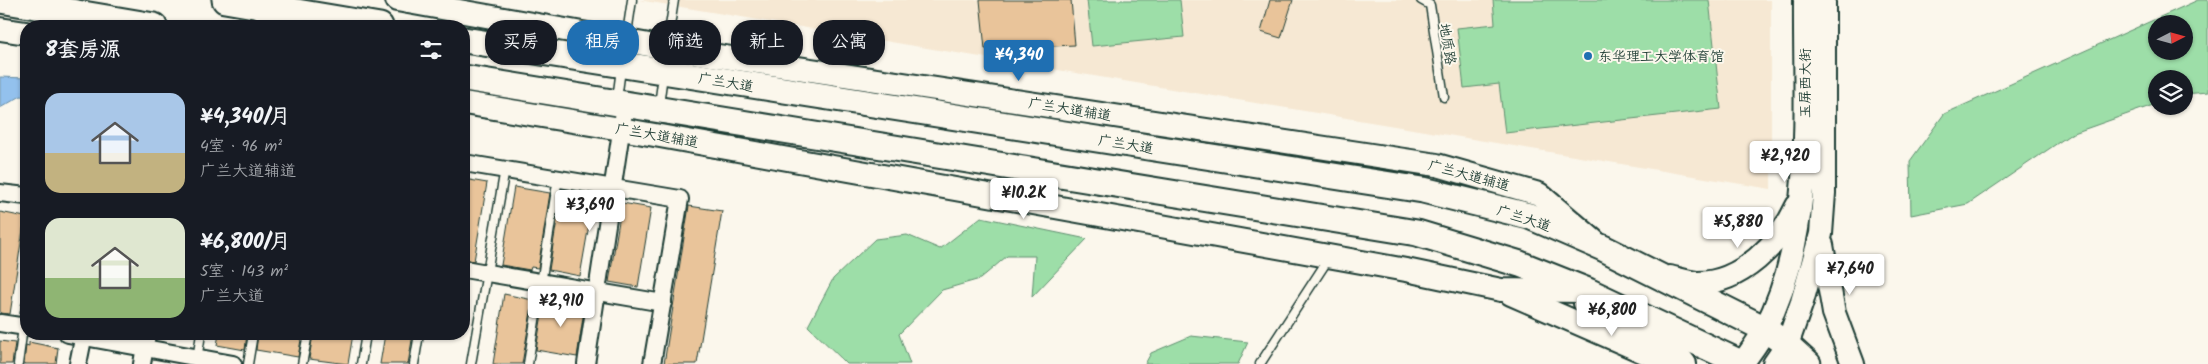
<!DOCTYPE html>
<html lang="zh">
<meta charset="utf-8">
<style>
:root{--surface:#171b24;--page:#20242c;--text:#f1f3f6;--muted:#9ea1a6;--accent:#1f6fb2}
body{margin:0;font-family:Kalam,"LXGW WenKai TC",sans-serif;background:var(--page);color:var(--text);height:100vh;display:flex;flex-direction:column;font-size:19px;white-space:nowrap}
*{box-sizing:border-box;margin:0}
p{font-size:16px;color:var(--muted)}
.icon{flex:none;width:28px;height:28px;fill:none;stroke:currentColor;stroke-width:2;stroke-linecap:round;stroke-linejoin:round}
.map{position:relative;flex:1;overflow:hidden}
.details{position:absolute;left:20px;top:20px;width:450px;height:320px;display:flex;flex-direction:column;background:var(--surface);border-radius:20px;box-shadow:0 1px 4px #0004}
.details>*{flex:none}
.hud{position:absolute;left:485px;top:20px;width:475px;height:45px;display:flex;gap:10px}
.needle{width:32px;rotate:84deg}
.tools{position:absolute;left:2148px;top:15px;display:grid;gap:10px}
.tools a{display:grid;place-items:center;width:45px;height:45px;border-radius:50%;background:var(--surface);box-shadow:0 1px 4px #0004;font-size:25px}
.price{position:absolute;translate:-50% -42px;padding:0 11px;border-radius:5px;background:#fff;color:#222;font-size:16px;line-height:32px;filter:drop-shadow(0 1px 2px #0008)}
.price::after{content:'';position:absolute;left:50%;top:30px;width:15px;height:11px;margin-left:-8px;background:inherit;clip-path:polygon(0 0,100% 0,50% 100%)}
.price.on{background:var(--accent);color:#fff}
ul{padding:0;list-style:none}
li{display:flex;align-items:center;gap:15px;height:125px;padding:0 25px}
li span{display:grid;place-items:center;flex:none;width:140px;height:100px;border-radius:15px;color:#555}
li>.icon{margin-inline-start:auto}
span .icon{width:60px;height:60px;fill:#fffc;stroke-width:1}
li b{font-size:21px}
h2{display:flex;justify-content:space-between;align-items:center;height:60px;padding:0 25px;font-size:21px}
.tag{padding:0 18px;border-radius:20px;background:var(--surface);box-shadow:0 1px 4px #0004;font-size:18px;line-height:45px}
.tag.on{background:var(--accent);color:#fff}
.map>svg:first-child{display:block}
.built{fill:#f6e8d3}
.green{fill:#9ddea8;stroke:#5e8e6e;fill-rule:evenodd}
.water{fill:#93c1ed;stroke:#658ca3}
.building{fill:#e9c49a;stroke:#1f3d34}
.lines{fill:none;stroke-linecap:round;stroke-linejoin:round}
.service-casing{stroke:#1f3d34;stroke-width:11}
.minor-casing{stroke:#1f3d34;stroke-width:20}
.secondary-casing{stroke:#1f3d34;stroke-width:26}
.primary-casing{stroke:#1f3d34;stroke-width:29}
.service{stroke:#fbf7ec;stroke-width:8}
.minor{stroke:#fbf7ec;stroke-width:16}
.secondary{stroke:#fbf7ec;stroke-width:22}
.primary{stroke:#fbf7ec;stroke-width:25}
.poi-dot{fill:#1f6fb2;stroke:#fbf7ec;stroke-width:2}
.labels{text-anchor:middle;stroke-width:4;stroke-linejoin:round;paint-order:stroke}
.street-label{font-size:14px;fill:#1f3d34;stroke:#fbf7ec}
.poi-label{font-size:14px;fill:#1f3d34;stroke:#fbf7ec;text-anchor:start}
</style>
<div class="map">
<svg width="2208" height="364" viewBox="0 0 2208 364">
<rect width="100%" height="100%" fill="#fbf7ec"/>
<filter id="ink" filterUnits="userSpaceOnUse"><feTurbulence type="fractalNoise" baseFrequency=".02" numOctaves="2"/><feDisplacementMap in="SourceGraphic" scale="10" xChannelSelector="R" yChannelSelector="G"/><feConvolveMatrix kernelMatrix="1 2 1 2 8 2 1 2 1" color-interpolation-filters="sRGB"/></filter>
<g filter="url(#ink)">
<path class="built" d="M639,0H1771V189Z"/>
<g class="green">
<path d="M1087,0H1180L1184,37L1092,46Z"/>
<path d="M1493,0H1709L1721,109L1505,133L1499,84L1464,88L1457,28L1495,24Z"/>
<path d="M2198,0H2208V92L2184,94V79H2156V104L2071,134L1968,204L1911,215L1910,161L1944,114ZM2156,24H2184V51H2156Z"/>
<path d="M981,217L1087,239L1032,297L1035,256H1007L980,279L942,290L899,334L910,364H847L808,326L833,279L875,239L907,235L940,249Z"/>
<path d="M1191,336L1248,342L1238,364H1145L1151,353Z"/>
</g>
<path class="water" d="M0,77L26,78V97L21,96L0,108Z"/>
<g class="building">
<path d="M980,0H1071L1075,45L985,49Z"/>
<path d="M1270,0H1293L1281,38L1261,32Z"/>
<path d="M464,179L487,183L474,261L464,259Z"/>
<path d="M514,187L550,193L538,268L531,267L530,270L501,265Z"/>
<path d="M565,191L594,196L580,276L549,270L561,195H564Z"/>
<path d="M622,203L651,208L638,287L609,282Z"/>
<path d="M689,206L722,211L697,364H664Z"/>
<path d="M0,212L25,217L10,314L0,313Z"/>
<path d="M504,294L533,300L522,364H493Z"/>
<path d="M557,299L585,304L577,357L536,350L544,302L556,304Z"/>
<path d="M219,334H247L245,350L217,345Z"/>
<path d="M258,334H302L298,357L256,350Z"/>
<path d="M313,334H353L348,364L309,359Z"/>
<path d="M385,334H413L408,364H380Z"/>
<path d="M0,341L15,343L12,364H0Z"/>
<path d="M29,342L58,348L56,364H24L26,345L29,346Z"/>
</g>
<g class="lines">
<defs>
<g id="service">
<path d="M1421,0L1430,5L1444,97"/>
<path d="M626,40L632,0"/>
<path d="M667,46L674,0"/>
<path d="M617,99L621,69"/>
<path d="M659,105L663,75"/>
<path d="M197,359L201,334"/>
<path d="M18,364L26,306"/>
<path d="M248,364L253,334"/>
<path d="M302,364L308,334"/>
<path d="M361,364L366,334"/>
<path d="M414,364L419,334"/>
<path d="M471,364L505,169"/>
<path d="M528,364L558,178"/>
<path d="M1260,364L1329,258"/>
</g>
<g id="minor">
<path d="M464,163L680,199L652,364"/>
<path d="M0,193L26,196"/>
<path d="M464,269L663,303"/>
<path d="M0,323L26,327"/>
<path d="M68,334L233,364"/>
<path d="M78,364L84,334"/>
<path d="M142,364L147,334"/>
<path d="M586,364L625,105"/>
</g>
<g id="secondary">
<path d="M397,0L666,48L1437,165L1539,194L1593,240"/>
<path d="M0,29L26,33"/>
<path d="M464,103L621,129L1406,270L1501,290L1583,291"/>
<path d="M1822,245L1834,313L1853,364"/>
<path d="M1670,277C1678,279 1688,282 1696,283C1741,284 1780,243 1797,206"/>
<path d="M1511,294L1660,359L1666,364"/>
<path d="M1585,303L1668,343L1685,364"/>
<path d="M1742,364C1750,352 1759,341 1765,329C1816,231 1804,107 1805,0"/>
<path d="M1774,364L1787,345L1802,302L1821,234L1824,193V0"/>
</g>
<g id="primary">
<path d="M0,0L154,26"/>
<path d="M225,0L380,26"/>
<path d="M464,40L1423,190L1529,216L1603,248L1765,329L1787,345L1808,364"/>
<path d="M464,78L1417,233L1520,264L1588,291L1743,364"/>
</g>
</defs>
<use href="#service" class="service-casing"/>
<use href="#minor" class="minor-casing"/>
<use href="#secondary" class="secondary-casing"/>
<use href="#primary" class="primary-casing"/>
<use href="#service" class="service"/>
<use href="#minor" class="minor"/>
<use href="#secondary" class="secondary"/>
<use href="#primary" class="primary"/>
</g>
</g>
<circle class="poi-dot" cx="1588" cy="56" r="5"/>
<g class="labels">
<g class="street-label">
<text transform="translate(1448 44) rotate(81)" y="5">地质路</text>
<text transform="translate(726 82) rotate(9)" y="5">广兰大道</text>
<text transform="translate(1805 83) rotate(-90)" y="5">玉屏西大街</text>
<text transform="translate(1070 109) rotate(9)" y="5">广兰大道辅道</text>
<text transform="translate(657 135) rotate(10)" y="5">广兰大道辅道</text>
<text transform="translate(1126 144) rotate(9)" y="5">广兰大道</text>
<text transform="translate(1469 175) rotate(15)" y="5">广兰大道辅道</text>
<text transform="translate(1524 218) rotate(18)" y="5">广兰大道</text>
</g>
<g class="poi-label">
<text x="1598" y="61">东华理工大学体育馆</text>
</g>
</g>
</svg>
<div class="tools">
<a><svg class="needle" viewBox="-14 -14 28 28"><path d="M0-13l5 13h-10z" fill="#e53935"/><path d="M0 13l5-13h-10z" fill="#9ea1a6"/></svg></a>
<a><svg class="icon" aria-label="layers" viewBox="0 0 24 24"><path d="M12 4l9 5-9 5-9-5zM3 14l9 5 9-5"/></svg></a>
</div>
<b class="price on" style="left:1019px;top:82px">¥4,340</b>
<b class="price" style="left:1785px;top:183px">¥2,920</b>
<b class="price" style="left:1024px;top:220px">¥10.2K</b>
<b class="price" style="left:590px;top:232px">¥3,690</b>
<b class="price" style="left:1738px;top:249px">¥5,880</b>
<b class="price" style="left:1850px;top:296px">¥7,640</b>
<b class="price" style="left:561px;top:328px">¥2,910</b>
<b class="price" style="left:1612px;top:337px">¥6,800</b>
<div class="hud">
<a class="tag">买房</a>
<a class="tag on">租房</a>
<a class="tag">筛选</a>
<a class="tag">新上</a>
<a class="tag">公寓</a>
</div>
<section class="details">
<h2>8套房源<svg class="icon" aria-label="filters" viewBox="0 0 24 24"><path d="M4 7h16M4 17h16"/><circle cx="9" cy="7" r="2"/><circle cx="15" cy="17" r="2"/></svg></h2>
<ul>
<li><span style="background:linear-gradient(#a9c7e8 60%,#c2b280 0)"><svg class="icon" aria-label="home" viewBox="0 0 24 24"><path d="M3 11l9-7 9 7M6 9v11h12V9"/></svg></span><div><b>¥4,340/月</b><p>4室 · 96 m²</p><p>广兰大道辅道</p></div></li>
<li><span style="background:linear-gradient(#dfe7d0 60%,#8fb573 0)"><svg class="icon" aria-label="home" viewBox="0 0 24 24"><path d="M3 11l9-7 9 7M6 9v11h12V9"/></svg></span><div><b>¥6,800/月</b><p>5室 · 143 m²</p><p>广兰大道</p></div></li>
</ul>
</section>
</div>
